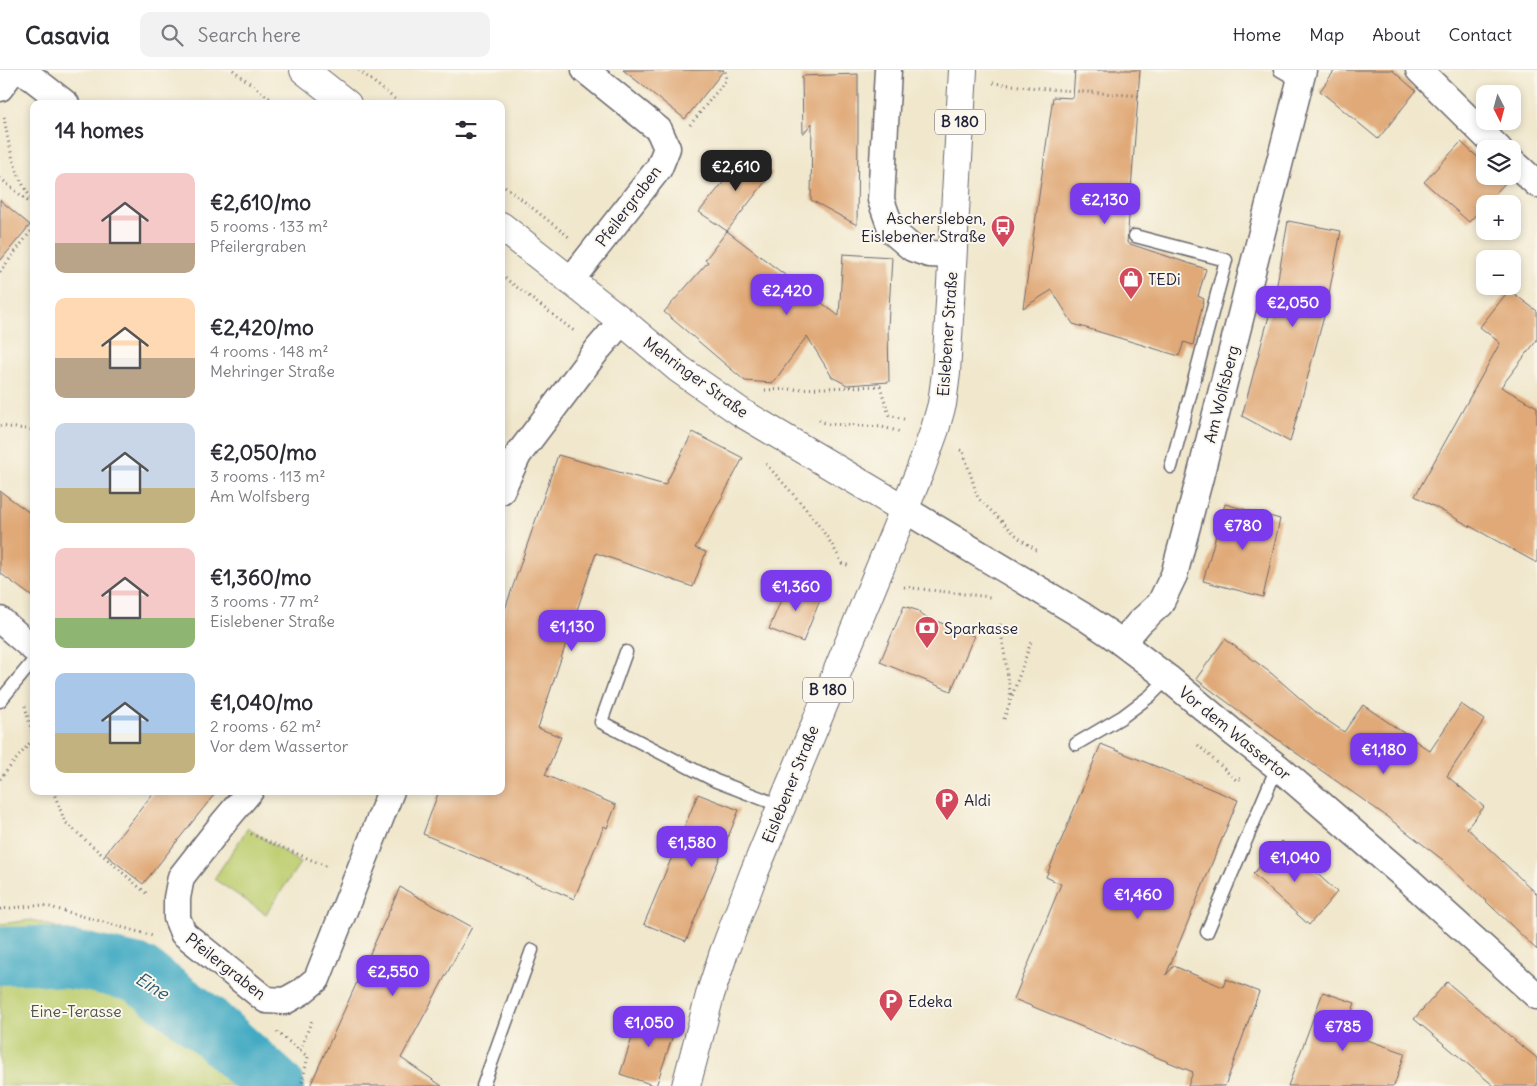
<!DOCTYPE html>
<meta charset="utf-8">
<style>
:root{--surface:#fff;--page:#f2f2f3;--text:#2b2b33;--muted:#7c7c81;--line:#e1e1e2;--accent:#7c3aed}
body{margin:0;font-family:Delius,sans-serif;background:var(--page);color:var(--text);height:100vh;display:flex;flex-direction:column;font-size:19px;white-space:nowrap}
*{box-sizing:border-box;margin:0}
p{font-size:16px;color:var(--muted)}
.icon{flex:none;width:28px;height:28px;fill:none;stroke:currentColor;stroke-width:2;stroke-linecap:round;stroke-linejoin:round}
.map{position:relative;flex:1;overflow:hidden}
.side{position:absolute;left:30px;top:30px;width:475px;height:695px;display:flex;flex-direction:column;background:var(--surface);border-radius:10px;box-shadow:0 2px 8px #0003}
.side>*{flex:none}
.needle{width:32px;rotate:174deg}
.fabs{position:absolute;left:1476px;top:15px;display:grid;gap:10px}
.fabs a{display:grid;place-items:center;width:45px;height:45px;border-radius:10px;background:var(--surface);box-shadow:0 2px 8px #0003;font-size:25px}
.price{position:absolute;translate:-50% -42px;padding:0 11px;border-radius:10px;background:var(--accent);color:#fff;font-size:16px;line-height:32px;filter:drop-shadow(0 1px 2px #0008)}
.price::after{content:'';position:absolute;left:50%;top:30px;width:15px;height:11px;margin-left:-8px;background:inherit;clip-path:polygon(0 0,100% 0,50% 100%)}
.price.active{background:#222;color:#fff}
ul{padding:0;list-style:none}
li{display:flex;align-items:center;gap:15px;height:125px;padding:0 25px}
li span{display:grid;place-items:center;flex:none;width:140px;height:100px;border-radius:10px;color:#555}
li>.icon{margin-inline-start:auto}
span .icon{width:60px;height:60px;fill:#fffc;stroke-width:1}
li b{font-size:21px}
h2{display:flex;justify-content:space-between;align-items:center;height:60px;padding:0 25px;font-size:21px}
header{display:flex;align-items:center;gap:30px;box-sizing:border-box;height:70px;padding:0 25px;background:var(--surface);border-bottom:1px solid var(--line)}
header strong{font-size:24px}
nav{display:flex;gap:28px;margin-inline-start:auto;font-size:18px}
.search{width:350px;height:45px;background:var(--page);display:flex;align-items:center;gap:12px;box-sizing:border-box;padding:0 18px;border-radius:10px;color:var(--muted);font-size:19px}
.map>svg:first-child{display:block}
.green{fill:#bdce70;stroke:#707856}
.lines{fill:none;stroke-linecap:round;stroke-linejoin:round}
.river{stroke:#43aac3;stroke-width:58}
.building{fill:#e0a977}
.lane-casing{stroke:#6a676e;stroke-width:15}
.street-casing{stroke:#6a676e;stroke-width:29}
.secondary-casing{stroke:#6a676e;stroke-width:30}
.primary-casing{stroke:#6a676e;stroke-width:30}
.path{stroke:#6a676e;stroke-width:3;stroke-dasharray:1 4;stroke-linecap:butt}
.lane{stroke:#fff;stroke-width:12}
.street{stroke:#fff;stroke-width:26}
.secondary{stroke:#fff;stroke-width:28}
.primary{stroke:#fff;stroke-width:28}
.labels{text-anchor:middle;stroke-width:4;stroke-linejoin:round;paint-order:stroke}
.shield{fill:#fbf7ec;stroke:#636270;stroke-width:1}
.shield-label{font-size:15px;font-weight:bold;fill:#22223b}
.street-label{font-size:16px;fill:#22223b;stroke:#fbf7ec}
.poi-label{font-size:16px;fill:#22223b;stroke:#fbf7ec;text-anchor:start}
.park-label{font-size:16px;fill:#50564b;stroke:#fbf7ec}
.water-label{font-size:18px;font-style:italic;fill:#2f5871;stroke:#fbf7ec}
</style>
<header>
<strong>Casavia</strong>
<div class="search"><svg class="icon" aria-label="search" viewBox="0 0 24 24"><circle cx="10" cy="10" r="6"/><path d="M15 15l6 6"/></svg>Search here</div>
<nav><a>Home</a><a>Map</a><a>About</a><a>Contact</a></nav>
</header>
<div class="map">
<svg width="1537" height="1016" viewBox="0 0 1537 1016">
<rect width="100%" height="100%" fill="#fbf7ec"/>
<filter id="ink" filterUnits="userSpaceOnUse"><feTurbulence type="fractalNoise" baseFrequency=".02" numOctaves="2"/><feDisplacementMap in="SourceGraphic" scale="10" xChannelSelector="R" yChannelSelector="G"/><feConvolveMatrix kernelMatrix="1 2 1 2 8 2 1 2 1" color-interpolation-filters="sRGB"/></filter>
<filter id="wash" filterUnits="userSpaceOnUse"><feTurbulence type="fractalNoise" baseFrequency=".0096" numOctaves="4" result="noise"/><feDisplacementMap in="SourceGraphic" scale="20" xChannelSelector="R" yChannelSelector="G"/><feGaussianBlur stdDeviation="1.12" result="paint"/><feColorMatrix in="noise" values="0 0 0 0 0 0 0 0 0 0 0 0 0 0 0 0 0 1.4 0 .05"/><feComposite in="paint" operator="in"/></filter>
<g filter="url(#wash)">
<rect width="100%" height="100%" fill="#f0e7cc"/>
<g class="green">
<path d="M248,758L300,793L266,844L214,809Z"/>
<path d="M32,850L144,884L269,1016H0V854Z"/>
</g>
<g class="lines">
<path class="river" d="M0,886L36,885L90,893L139,904L205,953L275,1016"/>
</g>
<g id="blocks">
<g class="building">
<path d="M623,0H724L685,49Z"/>
<path d="M1075,0H1140L1127,173L1206,199L1198,226L1204,229L1193,275L1184,272L1179,286L1073,254L1052,220L1023,238L1053,27L1073,28Z"/>
<path d="M1335,0H1392L1416,21L1378,69L1320,21Z"/>
<path d="M858,4V63L857,155L811,130L812,53L803,64L802,6Z"/>
<path d="M1461,72L1485,94V106H1499L1506,112L1469,152L1424,112Z"/>
<path d="M748,82L772,103L727,161L699,142Z"/>
<path d="M0,130L30,155L0,191Z"/>
<path d="M1288,151L1341,161L1326,239L1290,372L1242,346L1276,220Z"/>
<path d="M727,161L839,246L843,184L892,187L888,257L889,312L847,315L832,307L807,266L773,313L745,311L664,242L708,192L705,190Z"/>
<path d="M1509,220L1537,241V270L1501,317L1537,337V493L1415,426L1500,273L1480,257Z"/>
<path d="M693,362L743,388L695,478L706,482L693,517L596,483L538,658L561,667L545,705L616,735L607,758L604,756L574,829L423,764L439,721H501V551L558,385L665,415Z"/>
<path d="M0,421L34,446V528L0,503Z"/>
<path d="M1225,434L1280,449L1263,527L1203,511Z"/>
<path d="M789,511L822,525L803,572L769,559Z"/>
<path d="M904,536L919,541L921,545L974,566L951,621L880,592Z"/>
<path d="M1225,569L1271,603L1318,644L1344,662L1363,635L1430,681L1461,634L1484,650L1447,706L1484,737L1467,758L1537,824V880L1443,790L1382,743L1292,680L1196,609Z"/>
<path d="M1101,674L1238,730L1166,905L1174,896L1223,917L1226,909L1259,922L1225,1016H1188L1193,1002L1014,929L1061,814L1046,807Z"/>
<path d="M155,721H217L143,814L105,784Z"/>
<path d="M698,724L739,740L686,871L644,854Z"/>
<path d="M1282,771L1337,822L1309,855L1253,804Z"/>
<path d="M400,817L472,857L401,988L442,1016H310Z"/>
<path d="M1447,912L1518,973L1537,988V1016H1494L1414,949Z"/>
<path d="M1323,922L1355,933L1344,962L1405,983L1394,1016H1288Z"/>
<path d="M641,941L677,953L656,1016L620,1004Z"/>
</g>
</g>
</g>
<g filter="url(#ink)">
<use href="#blocks" fill-opacity="0" stroke="#6a676e" stroke-width="1"/>
<g class="lines">
<defs>
<g id="lane">
<path d="M1280,0L1299,11"/>
<path d="M1135,166L1226,190L1171,397"/>
<path d="M626,582L601,652L716,711L781,736"/>
<path d="M0,631L34,590"/>
<path d="M1076,674L1122,647L1150,626L1168,608"/>
<path d="M1207,862L1272,709L1279,698"/>
<path d="M483,1016L532,880"/>
</g>
<g id="street">
<path d="M22,0L66,34"/>
<path d="M888,0L881,130L892,161L912,178L929,184L952,185"/>
<path d="M1419,0L1499,79"/>
<path d="M0,18L13,0"/>
<path d="M1512,91L1537,114"/>
<path d="M570,211L659,98L667,78L659,60L585,0"/>
<path d="M501,421L518,385L598,279L622,251"/>
<path d="M904,439L1083,546L1110,564L1168,608L1235,664L1279,698L1404,806L1537,926"/>
<path d="M0,550L34,579"/>
<path d="M1122,573L1140,552L1160,534L1174,505L1200,407L1303,0"/>
<path d="M250,721L224,752L181,807L177,828V848L183,863L266,930L285,931L301,922L317,909L391,721"/>
</g>
<g id="secondary">
<path d="M304,0L347,34"/>
<path d="M501,156L622,251L679,299L742,343L904,439"/>
</g>
<path id="primary" d="M686,1016L710,925L724,882L754,803L920,401L935,359L942,334L946,303L963,0"/>
</defs>
<use href="#lane" class="lane-casing"/>
<use href="#street" class="street-casing"/>
<use href="#secondary" class="secondary-casing"/>
<use href="#primary" class="primary-casing"/>
<g class="path">
<path d="M233,0L277,34"/>
<path d="M359,0L401,34"/>
<path d="M993,13L1047,19L1142,26"/>
<path d="M4,47C9,77 15,108 34,132"/>
<path d="M690,55L726,10L725,0"/>
<path d="M0,108L34,136"/>
<path d="M501,113L569,167"/>
<path d="M0,202L34,157"/>
<path d="M501,205L574,261"/>
<path d="M765,320L880,316L889,345L907,350"/>
<path d="M819,350L828,354L882,357L901,362"/>
<path d="M0,356L34,360"/>
<path d="M960,380L963,381L978,428L1019,468L1039,482"/>
<path d="M766,394C794,425 823,455 842,493L850,496"/>
<path d="M904,517L990,527"/>
<path d="M1000,554L1011,628"/>
<path d="M25,636L34,670"/>
<path d="M1004,649L1031,572"/>
<path d="M1198,675L1236,710L1243,708"/>
<path d="M0,709L33,669"/>
<path d="M53,721L65,752L147,824"/>
<path d="M251,764L328,797"/>
<path d="M0,839L43,835L153,866"/>
<path d="M277,962L308,987L301,1016"/>
<path d="M300,980L312,950"/>
</g>
<use href="#lane" class="lane"/>
<use href="#street" class="street"/>
<use href="#secondary" class="secondary"/>
<use href="#primary" class="primary"/>
</g>
</g>
<defs>
<symbol id="bus-pin" viewBox="-11 -11 22 30"><path d="M0 17L-7.5 6A9.5 9.5 0 1 1 7.5 6Z" fill="#d1495b" stroke="#fbf7ec"/><path d="M-5-6H5V4H4V6H2V4H-2V6H-4V4H-5ZM-3.5-4V0h7V-4ZM-3.5 1.2v1.5H-2V1.2ZM2 1.2v1.5H3.5V1.2Z" fill="#fff"/></symbol>
<symbol id="shop-pin" viewBox="-11 -11 22 30"><path d="M0 17L-7.5 6A9.5 9.5 0 1 1 7.5 6Z" fill="#d1495b" stroke="#fbf7ec"/><path d="M-5-2.5h2.3a2.7 3.5 0 0 1 5.4 0H5L5.5 6h-11ZM-1.5-2.5h3a1.5 2.3 0 0 0-3 0Z" fill="#fff"/></symbol>
<symbol id="bank-pin" viewBox="-11 -11 22 30"><path d="M0 17L-7.5 6A9.5 9.5 0 1 1 7.5 6Z" fill="#d1495b" stroke="#fbf7ec"/><path d="M-6-4H6V4H-6ZM0-2.3a2.3 2.3 0 1 0 0 4.6a2.3 2.3 0 1 0 0-4.6Z" fill="#fff"/></symbol>
<symbol id="parking-pin" viewBox="-11 -11 22 30"><path d="M0 17L-7.5 6A9.5 9.5 0 1 1 7.5 6Z" fill="#d1495b" stroke="#fbf7ec"/><path d="M-3.5-5.5H1a3.5 3.5 0 0 1 0 7H-1V5.5H-3.5ZM-1-3.4V-.6H.8a1.4 1.4 0 0 0 0-2.8Z" fill="#fff"/></symbol>
</defs>
<g fill-rule="evenodd">
<use href="#bus-pin" x="989" y="143" width="28" height="38"/>
<use href="#shop-pin" x="1117" y="195" width="28" height="38"/>
<use href="#bank-pin" x="913" y="544" width="28" height="38"/>
<use href="#parking-pin" x="933" y="716" width="28" height="38"/>
<use href="#parking-pin" x="877" y="917" width="28" height="38"/>
</g>
<g class="labels">
<g class="shield">
<rect x="935" y="39.5" width="50" height="25" rx="4"/>
<rect x="803" y="607.5" width="50" height="25" rx="4"/>
</g>
<g class="shield-label">
<text x="960" y="57">B 180</text>
<text x="828" y="625">B 180</text>
</g>
<g class="street-label">
<text transform="translate(628 136) rotate(-53)" y="6">Pfeilergraben</text>
<text transform="translate(947 264) rotate(-86)" y="6">Eislebener Straße</text>
<text transform="translate(696 307) rotate(36)" y="6">Mehringer Straße</text>
<text transform="translate(1221 324) rotate(-76)" y="6">Am Wolfsberg</text>
<text transform="translate(1235 663) rotate(39)" y="6">Vor dem Wassertor</text>
<text transform="translate(790 714) rotate(-68)" y="6">Eislebener Straße</text>
<text transform="translate(226 896) rotate(38)" y="6">Pfeilergraben</text>
</g>
<g class="poi-label">
<text x="986" y="154" text-anchor="end">Aschersleben,<tspan x="986" dy="18">Eislebener Straße</tspan></text>
<text x="1148" y="215">TEDi</text>
<text x="944" y="564">Sparkasse</text>
<text x="964" y="736">Aldi</text>
<text x="908" y="937">Edeka</text>
</g>
<g class="park-label">
<text x="76" y="947">Eine-Terasse</text>
</g>
<g class="water-label">
<text transform="translate(152 916) rotate(32)" y="6">Eine</text>
</g>
</g>
</svg>
<div class="fabs">
<a><svg class="needle" viewBox="-14 -14 28 28"><path d="M0-13l5 13h-10z" fill="#e53935"/><path d="M0 13l5-13h-10z" fill="#7c7c81"/></svg></a>
<a><svg class="icon" aria-label="layers" viewBox="0 0 24 24"><path d="M12 4l9 5-9 5-9-5zM3 14l9 5 9-5"/></svg></a>
<a>+</a>
<a>−</a>
</div>
<b class="price active" style="left:736px;top:122px">€2,610</b>
<b class="price" style="left:1105px;top:155px">€2,130</b>
<b class="price" style="left:787px;top:246px">€2,420</b>
<b class="price" style="left:1293px;top:258px">€2,050</b>
<b class="price" style="left:1243px;top:481px">€780</b>
<b class="price" style="left:796px;top:542px">€1,360</b>
<b class="price" style="left:572px;top:582px">€1,130</b>
<b class="price" style="left:1384px;top:705px">€1,180</b>
<b class="price" style="left:692px;top:798px">€1,580</b>
<b class="price" style="left:1295px;top:813px">€1,040</b>
<b class="price" style="left:1138px;top:850px">€1,460</b>
<b class="price" style="left:393px;top:927px">€2,550</b>
<b class="price" style="left:649px;top:978px">€1,050</b>
<b class="price" style="left:1343px;top:982px">€785</b>
<section class="side">
<h2>14 homes<svg class="icon" aria-label="filters" viewBox="0 0 24 24"><path d="M4 7h16M4 17h16"/><circle cx="9" cy="7" r="2"/><circle cx="15" cy="17" r="2"/></svg></h2>
<ul>
<li><span style="background:linear-gradient(#f6c9c9 70%,#b9a48a 0)"><svg class="icon" aria-label="home" viewBox="0 0 24 24"><path d="M3 11l9-7 9 7M6 9v11h12V9"/></svg></span><div><b>€2,610/mo</b><p>5 rooms · 133 m²</p><p>Pfeilergraben</p></div></li>
<li><span style="background:linear-gradient(#ffd9b3 60%,#b9a48a 0)"><svg class="icon" aria-label="home" viewBox="0 0 24 24"><path d="M3 11l9-7 9 7M6 9v11h12V9"/></svg></span><div><b>€2,420/mo</b><p>4 rooms · 148 m²</p><p>Mehringer Straße</p></div></li>
<li><span style="background:linear-gradient(#c9d6e8 65%,#c2b280 0)"><svg class="icon" aria-label="home" viewBox="0 0 24 24"><path d="M3 11l9-7 9 7M6 9v11h12V9"/></svg></span><div><b>€2,050/mo</b><p>3 rooms · 113 m²</p><p>Am Wolfsberg</p></div></li>
<li><span style="background:linear-gradient(#f6c9c9 70%,#8fb573 0)"><svg class="icon" aria-label="home" viewBox="0 0 24 24"><path d="M3 11l9-7 9 7M6 9v11h12V9"/></svg></span><div><b>€1,360/mo</b><p>3 rooms · 77 m²</p><p>Eislebener Straße</p></div></li>
<li><span style="background:linear-gradient(#a9c7e8 60%,#c2b280 0)"><svg class="icon" aria-label="home" viewBox="0 0 24 24"><path d="M3 11l9-7 9 7M6 9v11h12V9"/></svg></span><div><b>€1,040/mo</b><p>2 rooms · 62 m²</p><p>Vor dem Wassertor</p></div></li>
</ul>
</section>
</div>
